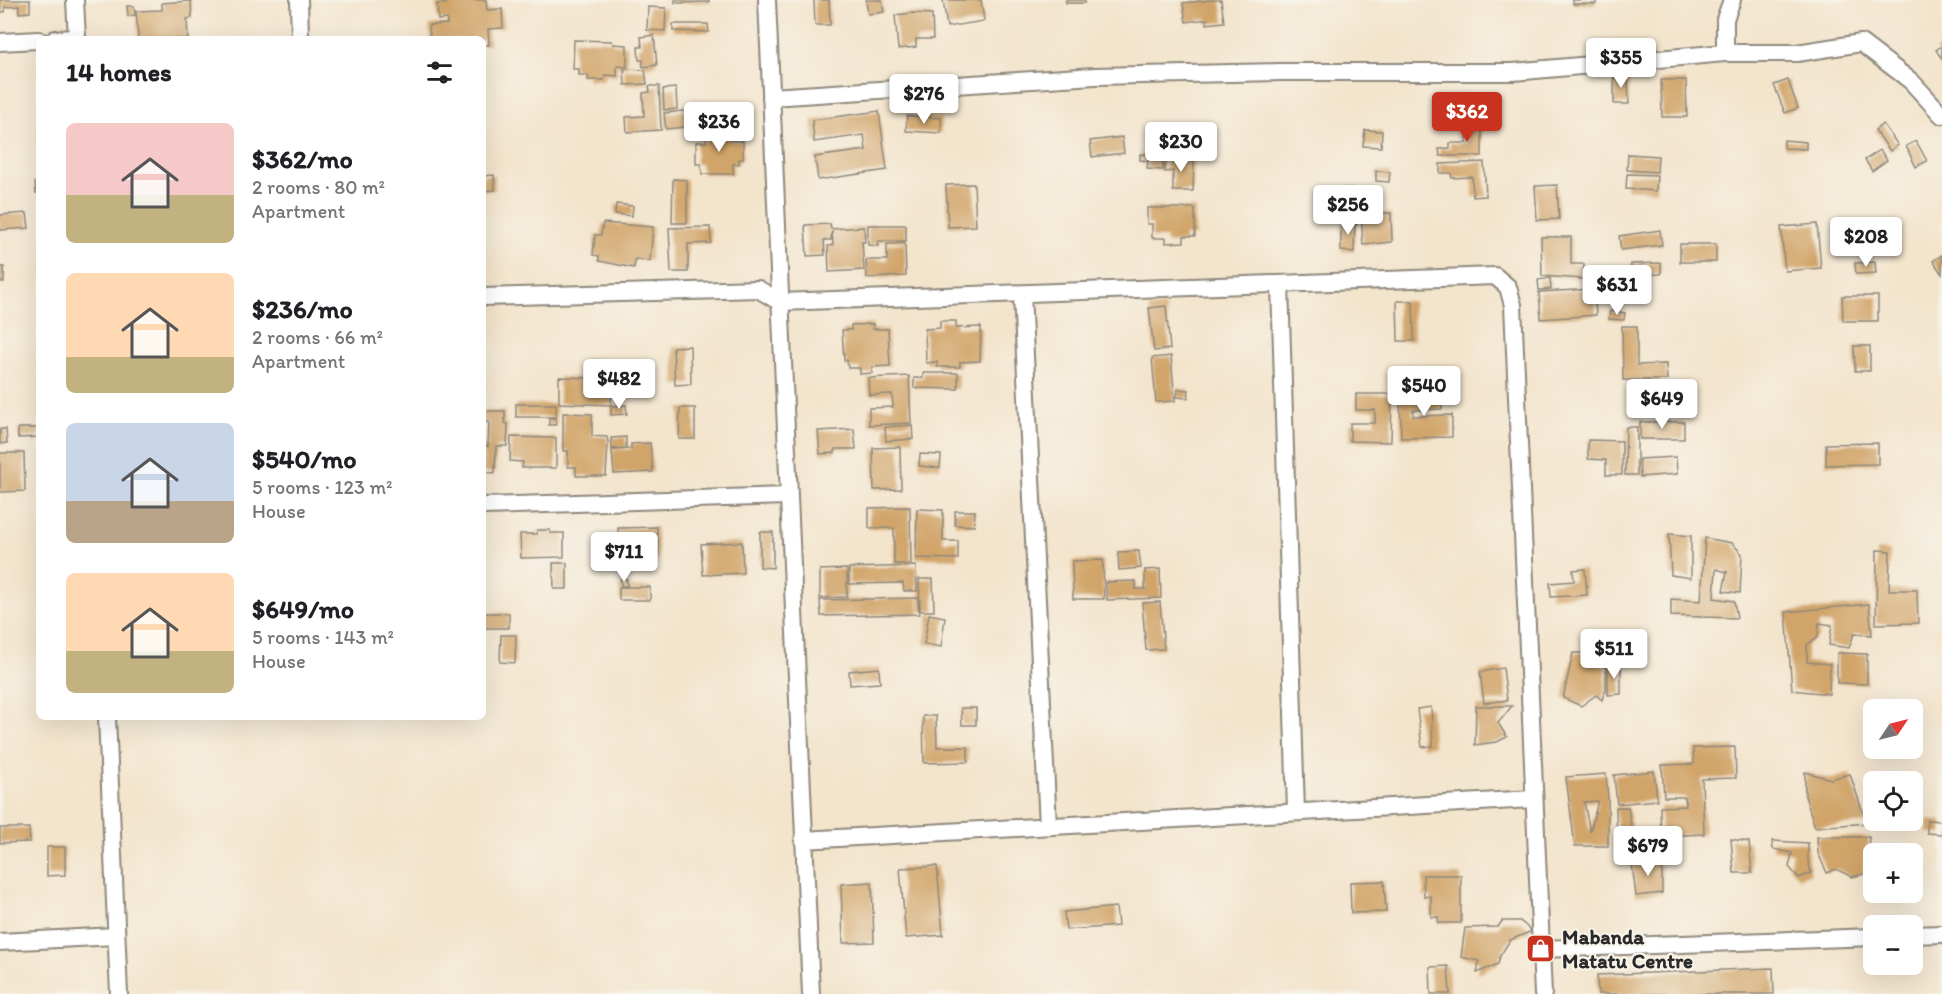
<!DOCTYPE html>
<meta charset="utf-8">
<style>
:root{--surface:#fff;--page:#f6f6f6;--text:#202124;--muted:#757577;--accent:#c8321e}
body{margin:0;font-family:Itim,sans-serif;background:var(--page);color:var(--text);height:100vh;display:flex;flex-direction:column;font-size:22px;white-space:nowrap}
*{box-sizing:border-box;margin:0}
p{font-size:20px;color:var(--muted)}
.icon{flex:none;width:33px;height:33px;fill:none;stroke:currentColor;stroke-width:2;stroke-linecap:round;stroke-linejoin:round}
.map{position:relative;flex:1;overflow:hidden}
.sheet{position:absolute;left:36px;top:36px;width:450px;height:684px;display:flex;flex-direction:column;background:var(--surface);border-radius:9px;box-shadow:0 6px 24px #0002}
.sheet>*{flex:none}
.needle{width:39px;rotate:55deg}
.controls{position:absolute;left:1863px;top:699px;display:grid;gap:12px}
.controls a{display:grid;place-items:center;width:60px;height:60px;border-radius:9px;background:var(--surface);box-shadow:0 6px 24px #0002;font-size:30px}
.price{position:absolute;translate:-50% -51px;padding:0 14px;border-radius:6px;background:#fff;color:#222;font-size:20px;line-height:39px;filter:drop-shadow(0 2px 3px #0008)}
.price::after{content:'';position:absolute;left:50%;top:36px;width:18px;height:14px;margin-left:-9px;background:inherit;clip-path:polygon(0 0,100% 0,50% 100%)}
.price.on{background:var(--accent);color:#fff}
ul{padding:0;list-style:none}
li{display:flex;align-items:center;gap:18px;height:150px;padding:0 30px}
li span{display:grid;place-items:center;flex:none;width:168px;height:120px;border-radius:9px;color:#555}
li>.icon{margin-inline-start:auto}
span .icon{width:72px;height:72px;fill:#fffc;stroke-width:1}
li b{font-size:26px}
h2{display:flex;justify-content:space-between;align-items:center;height:72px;padding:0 30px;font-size:26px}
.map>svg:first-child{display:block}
.building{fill:#d1a56b;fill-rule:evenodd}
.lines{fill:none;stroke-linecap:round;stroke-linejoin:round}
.minor-casing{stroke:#8f887c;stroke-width:20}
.minor{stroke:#fff;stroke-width:16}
.labels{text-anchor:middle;stroke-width:4.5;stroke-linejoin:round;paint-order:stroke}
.poi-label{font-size:21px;font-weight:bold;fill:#2b2b2b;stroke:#f7f3e8;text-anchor:start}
</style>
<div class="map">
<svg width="1942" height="994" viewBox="0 0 1942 994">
<rect width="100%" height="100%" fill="#f7f3e8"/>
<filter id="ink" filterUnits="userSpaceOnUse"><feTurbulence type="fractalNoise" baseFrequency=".0167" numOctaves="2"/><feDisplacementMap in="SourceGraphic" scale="12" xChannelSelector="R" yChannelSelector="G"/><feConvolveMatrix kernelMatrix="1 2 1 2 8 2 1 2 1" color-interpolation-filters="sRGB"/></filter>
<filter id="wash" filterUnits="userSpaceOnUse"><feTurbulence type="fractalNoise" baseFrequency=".008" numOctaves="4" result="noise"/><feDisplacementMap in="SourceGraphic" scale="24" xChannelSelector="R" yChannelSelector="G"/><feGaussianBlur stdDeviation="1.35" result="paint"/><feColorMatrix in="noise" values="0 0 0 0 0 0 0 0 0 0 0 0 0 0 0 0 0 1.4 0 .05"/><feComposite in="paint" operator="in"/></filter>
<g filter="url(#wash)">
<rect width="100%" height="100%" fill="#f3e4cc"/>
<g id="blocks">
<g class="building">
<path d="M0,0H30V12L19,13V6L5,7V12H0Z"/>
<path d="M446,0H486L487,10L502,9L503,28L488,29L489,45H483V39H430L429,25L447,24V19L438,20L437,4H446Z"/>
<path d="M675,0H709V2L675,3Z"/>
<path d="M814,0H829L830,25H815Z"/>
<path d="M866,0H882L884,12L868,14Z"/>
<path d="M943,0H981L984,21L947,27Z"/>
<rect x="1066" y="0" width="19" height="3"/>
<path d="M1211,0H1221L1224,22L1207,24V19L1186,22L1183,3Z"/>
<rect x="1573" y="0" width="23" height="4"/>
<path d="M191,1L192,18L187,19L188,39L138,38L136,11L162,10V3Z"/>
<path d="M127,6H134L135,15L128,16Z"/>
<path d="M648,7L666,8L665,31L647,30Z"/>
<path d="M913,13L932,14L933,39H916V47L898,49L895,15Z"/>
<path d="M673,24H708L709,32L673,31Z"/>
<path d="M654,35L657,65L643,67V60H639L638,47H642L641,37Z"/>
<path d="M574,40L612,41L613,44L627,45V67L617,66V76L605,75L604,80H588V75H579V69H573Z"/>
<path d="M1942,46V59L1936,50Z"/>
<path d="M624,69L645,70L647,84L625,85Z"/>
<path d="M1614,74H1628L1629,104H1614Z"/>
<path d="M1661,80H1686L1687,117H1662Z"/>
<path d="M1788,80L1798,108L1785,113L1774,85Z"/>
<path d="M649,86H659L661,130L627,132L626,117L644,116L643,93L650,92Z"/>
<path d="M676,88L677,109L664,110L663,89Z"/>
<path d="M693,110L695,126L666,129L664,113Z"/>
<path d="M879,111L887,170L818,180L815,157L866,150L864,135L814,142L812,120Z"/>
<path d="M907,116L941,118V133L906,131Z"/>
<path d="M1467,122L1482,123V156H1440L1439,149L1450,148V143H1467Z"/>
<path d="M1883,124L1898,145L1890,151L1875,130Z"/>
<path d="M1365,130L1382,131L1381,147L1363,146Z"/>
<path d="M706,131H730V141H743V159H739V164H733V174H702L701,164H696V142H706Z"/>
<path d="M1122,137L1124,153L1092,157L1090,141Z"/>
<path d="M1784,140L1806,142V149L1784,148Z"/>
<path d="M1916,141L1927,161L1916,167L1906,146Z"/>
<path d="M1880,150L1887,160L1872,171L1865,160Z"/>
<path d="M1140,154L1163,156V170L1147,169L1148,161L1140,160Z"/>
<path d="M1628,154L1658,156L1657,172L1627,170Z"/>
<path d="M1166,157H1194L1193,191H1173V171L1165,172Z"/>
<path d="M1484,162L1486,196L1473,197L1472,177L1452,178L1451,173H1440V164Z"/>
<path d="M1376,171L1390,172L1389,182L1376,181Z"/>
<path d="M1627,174L1657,175L1656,191L1626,189Z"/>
<path d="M494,175L495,190L483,191V176Z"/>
<path d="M673,179L687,180V223H672Z"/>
<path d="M35,182H39V193H36Z"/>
<path d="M974,184L976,226L948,227L946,185Z"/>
<path d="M1557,185L1559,219L1537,220L1535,186Z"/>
<path d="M1344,188H1352L1351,192L1358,193V218H1343Z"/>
<path d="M616,204L633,206L632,216L615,214Z"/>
<path d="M1147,208H1195V236H1184V242L1166,243V238H1152V224H1147Z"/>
<path d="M27,213L29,228L0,230V215Z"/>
<path d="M1361,213H1391L1392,242L1363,245Z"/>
<path d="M1345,220L1357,221V225H1355L1354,252L1341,251V224H1345Z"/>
<path d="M1871,221L1873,243L1860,244L1858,222Z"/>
<path d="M603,223L653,227L650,261L635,259L634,268L599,261V256L593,255L595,235H601Z"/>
<path d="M830,224L831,229L864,227L865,242H862L864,270L829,272L828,246L833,245L832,231L831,240H824L825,255L807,256L805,225Z"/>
<path d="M1817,224L1821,268L1785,271L1781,227Z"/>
<path d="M868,225H906V241H878V246L868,245Z"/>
<path d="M710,227L711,243L688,244V272H671L669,228Z"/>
<path d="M1660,230L1662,245L1621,250L1619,236Z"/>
<path d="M1541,237H1571V264H1584L1583,279L1542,276Z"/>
<path d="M905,243L906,276L867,278L866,260H887V244Z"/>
<rect x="1680" y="244" width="36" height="18"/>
<path d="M1942,255V274L1933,261Z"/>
<path d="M1875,262L1876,273L1856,274L1855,263Z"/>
<path d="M1661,263V274L1631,275V264Z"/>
<rect x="0" y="267" width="4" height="15"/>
<rect x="1586" y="274" width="8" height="10"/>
<path d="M1550,278L1551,289L1539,290L1538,280Z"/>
<path d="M1594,289L1596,315L1541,319L1539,292Z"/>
<path d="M1842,296H1878V321H1843Z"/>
<path d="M1397,301H1413L1414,341H1398Z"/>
<path d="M1166,306L1170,349L1154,351L1149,308Z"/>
<path d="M1610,311L1625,313L1624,320L1609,319Z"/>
<path d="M940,321H956V328L981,327L980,361L960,362V367H937V362L926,363L925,329L940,328Z"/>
<path d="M873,324V329H888L890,366L872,367V373L860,374V368H848L847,360H844L842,330H851V325Z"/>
<path d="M1622,326H1637V365L1666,364L1667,380H1623Z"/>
<path d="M690,346L691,384L675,385L673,347Z"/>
<path d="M1854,346H1870V371H1855Z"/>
<path d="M1171,356L1175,401L1156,402L1152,358Z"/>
<path d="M592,360L612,361L611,405L559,403V377L591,378Z"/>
<path d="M923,373H958V389L914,388V378H923Z"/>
<path d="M909,376L911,423L869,425V408L893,407L892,394L869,395L868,378Z"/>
<path d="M1178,389L1189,390L1188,398L1177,397Z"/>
<path d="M1442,393V409L1413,410V416L1452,415V437L1401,438L1400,394Z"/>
<path d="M1356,394H1392L1391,442L1350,441V423H1375V410H1356Z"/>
<rect x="516" y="404" width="40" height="13"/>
<path d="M626,405L627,414L611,415V406Z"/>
<path d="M680,408H695V439H679Z"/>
<path d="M483,411H505V423L508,424L507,446H496L495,473L483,472V445L488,446L489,422H483Z"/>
<path d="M563,413L592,414V436L607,437L608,442L606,476H576V467H568V451H563Z"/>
<rect x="549" y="418" width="7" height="7"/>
<rect x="1640" y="422" width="44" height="17"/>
<path d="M912,425L913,439L886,441L885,427Z"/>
<path d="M1626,427H1637V475H1625Z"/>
<path d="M18,428H39V437L18,438Z"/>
<path d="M0,429H6L7,443L0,444Z"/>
<path d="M854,429L856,449H835V453L820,454L818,431Z"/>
<path d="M511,437L556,438V468H522L523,462L510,461Z"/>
<path d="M626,437V448L612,449L611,438Z"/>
<path d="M1588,440L1622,441V475H1606V460L1588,459Z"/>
<path d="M650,443L653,472L614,474L612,450L631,449V444Z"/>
<path d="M1878,443V464L1826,465V444Z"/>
<path d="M900,447L901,489L874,490L873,448Z"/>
<path d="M0,453H24L25,491L0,492Z"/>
<path d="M920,454L941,455L940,468L919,466Z"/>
<path d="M1676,457L1677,474L1640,477L1639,459Z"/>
<path d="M910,507L911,564H894V528H869V508Z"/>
<path d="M917,509L943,510V541H958V559L916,558Z"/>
<path d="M955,511H975L974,526L955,525Z"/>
<path d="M657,527L658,561L619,562L618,528Z"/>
<path d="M537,530H550V533H564V557L521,558L520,534H537Z"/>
<path d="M760,532H773V568L760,567Z"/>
<path d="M1669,534L1691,536V578L1671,575Z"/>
<path d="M1705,538L1732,543L1742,554L1740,593L1723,591L1727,572L1716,569L1714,598L1734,601L1737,618L1671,616V599L1701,601Z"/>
<path d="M742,542L743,573L703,575L701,544Z"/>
<path d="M1877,550L1890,551L1889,590H1917L1918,623L1876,624Z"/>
<path d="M1139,551L1141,568L1119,570L1118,552Z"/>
<path d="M1103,560L1104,599H1073L1072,561Z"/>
<path d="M553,563H567V589H554Z"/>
<path d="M916,566L917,591H904L903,583L849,584V568Z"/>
<path d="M847,569V597L820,598V570Z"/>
<path d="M1160,569L1161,598L1107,600L1106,582L1136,581V589H1145V570Z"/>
<path d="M1585,569L1587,595L1551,597L1550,583L1574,581L1573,570Z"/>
<rect x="621" y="579" width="6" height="7"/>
<path d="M919,579H933L934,611H920Z"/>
<rect x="619" y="587" width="31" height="13"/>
<path d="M918,598L919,614L821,616L820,600Z"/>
<path d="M1160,602L1164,649L1146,650L1142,603Z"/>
<path d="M1869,604L1872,635L1854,634L1849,648L1829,645L1832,625L1819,623L1818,637L1807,645V662L1830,664L1829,694L1792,690L1786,612Z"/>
<rect x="483" y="613" width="26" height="15"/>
<path d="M929,614L945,617L941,647L924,644Z"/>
<path d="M501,635H516L515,663L500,662Z"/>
<path d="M1573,653H1596L1598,665L1606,667V689L1602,700L1596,695L1581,706L1563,698Z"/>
<path d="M1837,653L1867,654V684L1837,683Z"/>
<path d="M1608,665L1621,667V694L1608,695Z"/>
<path d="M879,668L880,683L850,685L849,671Z"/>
<path d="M1503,668L1507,700L1484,703L1480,672Z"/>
<path d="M1476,706H1512L1498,723L1507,737L1497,742L1475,745Z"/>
<path d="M1431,707L1433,746L1422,747L1417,709Z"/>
<path d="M961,708H976V725H962Z"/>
<path d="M923,716H936L937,747H968V762L924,763Z"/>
<path d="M1735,747L1736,778L1702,779L1704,834L1661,836L1660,807L1686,806L1685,797H1664L1662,765L1694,764L1693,748Z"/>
<path d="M1654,771L1657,800L1617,804L1614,775Z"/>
<path d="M1805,772L1831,779L1850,774L1861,807L1868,823L1815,827L1805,796Z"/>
<path d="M1606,774L1608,800V846H1575L1566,777ZM1598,801L1590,832L1584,802Z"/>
<path d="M1616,807H1628L1634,842L1620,846L1617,838Z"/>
<path d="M1927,820L1942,821V834L1927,833Z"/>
<path d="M0,828H29L30,842L0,843Z"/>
<path d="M1817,837H1869L1867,873L1852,877L1836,869L1827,873L1818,853Z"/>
<path d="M1731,839L1749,842L1752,873H1734Z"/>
<path d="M1772,841L1808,843V860L1811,873L1799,878L1789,867L1792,853L1773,849Z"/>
<path d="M47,847H65V875L47,876Z"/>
<path d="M1662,857V893L1636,896L1632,864Z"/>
<path d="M937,866L943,935L906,938L900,868Z"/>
<path d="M1423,875H1461V923H1438V917H1431V896L1424,897Z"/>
<path d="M1384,881L1386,912L1351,913L1350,882Z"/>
<path d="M872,882L874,942L843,943L841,884Z"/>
<path d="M1116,907L1118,926L1066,930L1064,912Z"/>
<path d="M1502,921H1520L1532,931L1510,940L1500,956L1498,964L1477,973L1479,961L1461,957L1465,928L1498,927Z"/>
<path d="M1448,966L1450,994H1431L1430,967Z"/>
<path d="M1773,968L1774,994H1598L1597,975Z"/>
</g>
</g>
</g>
<g filter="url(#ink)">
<use href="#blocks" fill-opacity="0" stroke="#8f887c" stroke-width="1.5"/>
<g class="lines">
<defs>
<g id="minor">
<path d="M75,0L77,39"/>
<path d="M299,0L300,39"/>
<path d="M767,0L811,994"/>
<path d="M55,39L77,38"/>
<path d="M0,42L39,40"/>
<path d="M1725,53V19L1732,0"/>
<path d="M771,97L1095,76L1281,72H1513L1725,53H1797L1861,43L1911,81L1942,115"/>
<path d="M1280,284L1296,812"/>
<path d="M1022,294L1048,826"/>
<path d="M483,297L758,289L780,302L1495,276L1508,287L1513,305L1543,994"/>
<path d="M483,506L788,496"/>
<path d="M107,717L119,994"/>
<path d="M803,840L1534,799"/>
<path d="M1912,935L1942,934"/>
<path d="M0,942L116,936"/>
<path d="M1541,949L1874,937"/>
</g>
</defs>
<use href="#minor" class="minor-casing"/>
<use href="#minor" class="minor"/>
</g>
</g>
<defs>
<symbol id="shop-square" viewBox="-11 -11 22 22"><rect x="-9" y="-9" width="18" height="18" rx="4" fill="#c8321e" stroke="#f7f3e8"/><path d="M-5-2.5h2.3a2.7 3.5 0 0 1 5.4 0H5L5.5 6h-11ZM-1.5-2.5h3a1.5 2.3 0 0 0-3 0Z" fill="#fff"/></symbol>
</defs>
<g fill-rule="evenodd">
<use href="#shop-square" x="1524" y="932" width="33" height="33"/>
</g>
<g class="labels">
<g class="poi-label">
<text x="1562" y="944">Mabanda<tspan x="1562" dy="24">Matatu Centre</tspan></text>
</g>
</g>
</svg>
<div class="controls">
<a><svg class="needle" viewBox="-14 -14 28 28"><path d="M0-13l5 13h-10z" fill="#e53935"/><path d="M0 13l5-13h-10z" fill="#757577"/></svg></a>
<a><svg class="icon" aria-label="locate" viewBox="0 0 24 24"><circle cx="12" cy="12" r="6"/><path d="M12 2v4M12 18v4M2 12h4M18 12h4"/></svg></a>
<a>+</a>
<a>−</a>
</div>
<b class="price" style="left:1621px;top:89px">$355</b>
<b class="price" style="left:924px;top:125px">$276</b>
<b class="price on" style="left:1467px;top:143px">$362</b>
<b class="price" style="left:719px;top:153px">$236</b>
<b class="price" style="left:1181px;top:173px">$230</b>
<b class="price" style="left:1348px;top:236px">$256</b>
<b class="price" style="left:1866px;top:268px">$208</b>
<b class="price" style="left:1617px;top:316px">$631</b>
<b class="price" style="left:619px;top:410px">$482</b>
<b class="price" style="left:1424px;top:417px">$540</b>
<b class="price" style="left:1662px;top:430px">$649</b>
<b class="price" style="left:624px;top:583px">$711</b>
<b class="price" style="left:1614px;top:680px">$511</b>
<b class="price" style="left:1648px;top:877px">$679</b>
<section class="sheet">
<h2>14 homes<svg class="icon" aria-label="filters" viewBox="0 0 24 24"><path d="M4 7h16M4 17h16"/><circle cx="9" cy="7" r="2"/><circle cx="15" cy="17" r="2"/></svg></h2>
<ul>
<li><span style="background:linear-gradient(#f6c9c9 60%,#c2b280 0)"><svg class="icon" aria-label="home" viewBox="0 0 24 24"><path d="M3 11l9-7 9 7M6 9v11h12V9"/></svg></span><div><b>$362/mo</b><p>2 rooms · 80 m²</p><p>Apartment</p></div></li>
<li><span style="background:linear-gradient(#ffd9b3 70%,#c2b280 0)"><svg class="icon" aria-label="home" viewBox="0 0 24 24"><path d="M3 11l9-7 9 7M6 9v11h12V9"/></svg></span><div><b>$236/mo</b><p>2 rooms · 66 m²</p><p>Apartment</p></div></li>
<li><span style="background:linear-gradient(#c9d6e8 65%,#b9a48a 0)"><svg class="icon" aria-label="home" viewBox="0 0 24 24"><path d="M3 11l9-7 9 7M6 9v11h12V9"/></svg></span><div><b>$540/mo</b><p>5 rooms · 123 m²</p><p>House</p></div></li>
<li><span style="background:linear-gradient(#ffd9b3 65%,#c2b280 0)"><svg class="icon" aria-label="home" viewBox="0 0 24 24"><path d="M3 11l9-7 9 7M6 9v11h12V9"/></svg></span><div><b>$649/mo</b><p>5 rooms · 143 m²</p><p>House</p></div></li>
</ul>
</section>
</div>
